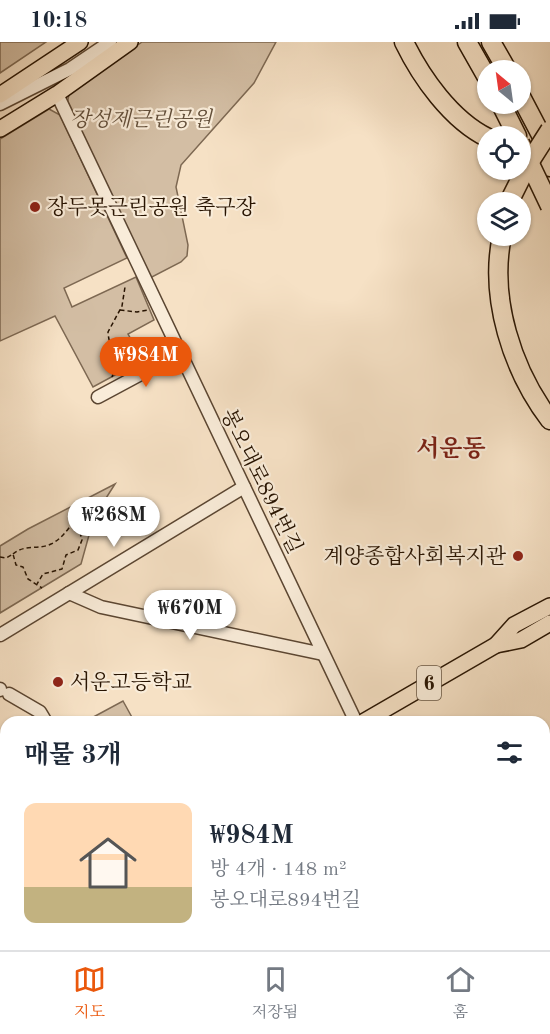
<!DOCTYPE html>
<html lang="ko">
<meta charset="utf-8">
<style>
:root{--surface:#fff;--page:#f6f6f7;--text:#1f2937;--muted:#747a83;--line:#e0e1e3;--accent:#ea580c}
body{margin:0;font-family:"Old Standard TT","Noto Serif KR",serif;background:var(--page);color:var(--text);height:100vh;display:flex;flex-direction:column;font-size:22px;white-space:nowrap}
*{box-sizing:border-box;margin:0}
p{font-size:20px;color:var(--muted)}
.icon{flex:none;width:33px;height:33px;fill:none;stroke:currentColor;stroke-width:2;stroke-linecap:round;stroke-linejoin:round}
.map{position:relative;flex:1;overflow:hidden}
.side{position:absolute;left:0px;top:674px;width:550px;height:236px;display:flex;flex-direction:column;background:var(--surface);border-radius:18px 18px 0 0;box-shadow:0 2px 4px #0004}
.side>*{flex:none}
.needle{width:39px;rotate:331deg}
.tools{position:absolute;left:477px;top:18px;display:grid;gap:12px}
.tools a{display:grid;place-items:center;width:54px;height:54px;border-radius:50%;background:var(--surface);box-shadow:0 2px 4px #0004;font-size:30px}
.price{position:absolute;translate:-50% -51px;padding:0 14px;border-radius:21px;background:#fff;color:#222;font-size:20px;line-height:39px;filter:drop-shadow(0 2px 3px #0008)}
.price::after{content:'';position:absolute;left:50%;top:36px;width:18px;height:14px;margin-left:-9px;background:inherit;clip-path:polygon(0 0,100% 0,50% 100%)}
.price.active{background:var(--accent);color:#fff}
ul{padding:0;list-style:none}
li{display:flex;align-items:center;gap:18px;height:150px;padding:0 24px}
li+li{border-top:2px solid var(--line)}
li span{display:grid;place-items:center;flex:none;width:168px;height:120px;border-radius:12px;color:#555}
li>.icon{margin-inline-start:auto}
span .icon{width:72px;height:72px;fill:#fffc;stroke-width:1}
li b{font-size:26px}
h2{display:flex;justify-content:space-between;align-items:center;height:72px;padding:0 24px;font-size:26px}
.status{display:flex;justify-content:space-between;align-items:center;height:42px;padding:0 30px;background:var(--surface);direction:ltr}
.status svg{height:16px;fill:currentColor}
.dock{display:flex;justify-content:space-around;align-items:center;height:84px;border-top:2px solid var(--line);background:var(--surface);font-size:16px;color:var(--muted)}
.dock a{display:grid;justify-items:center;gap:3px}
.dock .active{color:var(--accent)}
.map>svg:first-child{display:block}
.green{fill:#d3bea4;stroke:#7d6852;stroke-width:1.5}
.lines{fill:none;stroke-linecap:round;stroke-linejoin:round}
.minor-casing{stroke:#5b4632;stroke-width:15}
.major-casing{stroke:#271301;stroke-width:18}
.highway-casing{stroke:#271301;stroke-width:21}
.path{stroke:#271301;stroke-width:1.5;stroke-dasharray:4.5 3;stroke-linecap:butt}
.minor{stroke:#f9ecd9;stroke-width:12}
.major{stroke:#f6e1c5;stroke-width:15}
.highway{stroke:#f6e1c5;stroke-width:18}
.highway-bridge-casing{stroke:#271301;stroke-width:21;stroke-linecap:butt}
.highway-bridge{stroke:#f6e1c5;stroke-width:18}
.poi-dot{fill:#8f2418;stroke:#f9ecd9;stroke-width:2}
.labels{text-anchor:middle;stroke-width:4.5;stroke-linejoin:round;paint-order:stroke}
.shield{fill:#f9ecd9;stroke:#665442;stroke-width:1.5}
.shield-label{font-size:20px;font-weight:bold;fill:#271301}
.park-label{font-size:21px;font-style:italic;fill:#634f3a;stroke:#f9ecd9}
.poi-label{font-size:21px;fill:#271301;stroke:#f9ecd9;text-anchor:start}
.street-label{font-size:21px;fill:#271301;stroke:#f9ecd9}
.quarter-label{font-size:24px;font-weight:bold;fill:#7a1f14;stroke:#f9ecd9}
</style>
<div class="status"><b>10:18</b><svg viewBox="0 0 49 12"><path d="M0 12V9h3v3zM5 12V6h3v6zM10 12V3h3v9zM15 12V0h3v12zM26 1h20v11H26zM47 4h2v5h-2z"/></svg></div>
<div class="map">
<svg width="550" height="908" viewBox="0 0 550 908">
<rect width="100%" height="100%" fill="#f6e1c5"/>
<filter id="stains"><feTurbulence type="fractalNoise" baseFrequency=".00333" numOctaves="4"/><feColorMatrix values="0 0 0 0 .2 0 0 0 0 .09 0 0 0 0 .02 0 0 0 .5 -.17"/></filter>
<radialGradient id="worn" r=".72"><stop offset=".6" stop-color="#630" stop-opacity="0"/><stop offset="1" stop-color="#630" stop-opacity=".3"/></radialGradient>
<g class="green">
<path d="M0,0H46L0,31Z"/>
<path d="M142,0H276L254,41L181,123L176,145L188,203L187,214L181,220L150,236L67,63L69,52Z"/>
<path d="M49,67L60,73L127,216L64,246L72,265L136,235L154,278L128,292L143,318L93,345L55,274L0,299V97Z"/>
<path d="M115,442L94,475L81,522L0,571V504L28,487Z"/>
<path d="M123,659L134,679H86Z"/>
</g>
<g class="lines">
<defs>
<g id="minor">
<path d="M57,52L356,680"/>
<path d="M0,62L70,27L110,0"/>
<path d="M98,355L180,311"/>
<path d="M69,551L101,565L323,612"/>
<path d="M0,593L244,445"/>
<path d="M0,647V648"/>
<path d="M9,652L40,670L46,680"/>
<path d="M0,844L6,841"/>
</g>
<g id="major">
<path d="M0,53L80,0"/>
<path d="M0,87L57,52L130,0"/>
<path d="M496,603L521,598L550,581"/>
<path d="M363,680L496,603L514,583L550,564"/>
<path d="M0,881L6,878"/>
</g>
<g id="highway">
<path d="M404,0C421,35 451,78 488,96"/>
<path d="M467,0L488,37"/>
<path d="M491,0L507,28"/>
<path d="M520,53L550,110"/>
<path d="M501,62L517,94"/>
<path d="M520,112L550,125"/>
<path d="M502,194C489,256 512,328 550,378"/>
<path d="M544,751L550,750"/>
<path d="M544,802L550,798"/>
<path d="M544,832L550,829"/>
<path d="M544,896L550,893"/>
<path d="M306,908L311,903"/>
<path d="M362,908L371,903"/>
<path d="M409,908L418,903"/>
<path d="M524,908L533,903"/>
</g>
</defs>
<use href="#minor" class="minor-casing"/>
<use href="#major" class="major-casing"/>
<use href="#highway" class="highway-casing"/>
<g class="path">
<path d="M120,268L137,270L148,268"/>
<path d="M112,335C120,315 109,308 108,290L122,264L125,245"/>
<path d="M13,512C24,502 39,508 51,502C64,496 70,483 79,473L87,472L90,476L79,487L82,498L78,508L66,513L62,527L43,532L37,542"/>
<path d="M0,515L6,516L13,512L16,523L23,525L28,537L42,546"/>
</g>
<use href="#minor" class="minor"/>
<use href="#major" class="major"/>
<use href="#highway" class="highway"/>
<defs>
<g id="highway-bridge">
<path d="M520,101L550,164"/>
<path d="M509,160L527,124L550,88"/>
</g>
</defs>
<use href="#highway-bridge" class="highway-bridge-casing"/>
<use href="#highway-bridge" class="highway-bridge"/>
</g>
<g class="poi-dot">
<circle cx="35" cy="165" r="6"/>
<circle cx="518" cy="514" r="6"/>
<circle cx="58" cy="640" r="6"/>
</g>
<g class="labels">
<rect class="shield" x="417" y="624" width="24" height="34" rx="4.5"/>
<g class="shield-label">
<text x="429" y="648">6</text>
</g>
<g class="park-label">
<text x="141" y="84">장성제근린공원</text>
</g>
<g class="poi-label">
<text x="47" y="172">장두못근린공원 축구장</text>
<text x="506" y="521" text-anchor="end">계양종합사회복지관</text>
<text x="70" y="647">서운고등학교</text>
</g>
<g class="street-label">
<text transform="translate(262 439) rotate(64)" y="7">봉오대로894번길</text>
</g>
<g class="quarter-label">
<text x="451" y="414">서운동</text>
</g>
</g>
<rect width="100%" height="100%" filter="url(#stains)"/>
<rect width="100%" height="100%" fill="url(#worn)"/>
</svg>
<div class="tools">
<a><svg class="needle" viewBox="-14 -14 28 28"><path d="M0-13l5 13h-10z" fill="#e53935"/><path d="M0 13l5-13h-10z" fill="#747a83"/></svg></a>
<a><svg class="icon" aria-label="locate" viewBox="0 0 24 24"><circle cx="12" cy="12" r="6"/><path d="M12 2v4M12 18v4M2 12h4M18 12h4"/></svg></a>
<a><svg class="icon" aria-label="layers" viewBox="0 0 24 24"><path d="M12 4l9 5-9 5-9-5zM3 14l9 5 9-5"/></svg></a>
</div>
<b class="price active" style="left:146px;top:346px">₩984M</b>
<b class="price" style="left:114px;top:506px">₩268M</b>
<b class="price" style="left:190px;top:599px">₩670M</b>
<section class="side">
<h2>매물 3개<svg class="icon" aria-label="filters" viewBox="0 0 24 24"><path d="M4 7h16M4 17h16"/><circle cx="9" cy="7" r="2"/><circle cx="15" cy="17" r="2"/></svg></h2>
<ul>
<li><span style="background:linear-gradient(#ffd9b3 70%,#c2b280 0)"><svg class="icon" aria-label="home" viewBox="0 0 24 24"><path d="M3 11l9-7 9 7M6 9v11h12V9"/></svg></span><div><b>₩984M</b><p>방 4개 · 148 m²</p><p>봉오대로894번길</p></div></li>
</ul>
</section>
</div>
<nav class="dock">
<a class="active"><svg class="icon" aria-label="map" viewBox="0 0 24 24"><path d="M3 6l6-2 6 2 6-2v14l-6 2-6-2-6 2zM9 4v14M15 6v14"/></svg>지도</a>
<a><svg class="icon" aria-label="saved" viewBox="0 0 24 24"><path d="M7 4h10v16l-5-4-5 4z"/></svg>저장됨</a>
<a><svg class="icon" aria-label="home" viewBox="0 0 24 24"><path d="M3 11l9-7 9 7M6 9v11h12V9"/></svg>홈</a>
</nav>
